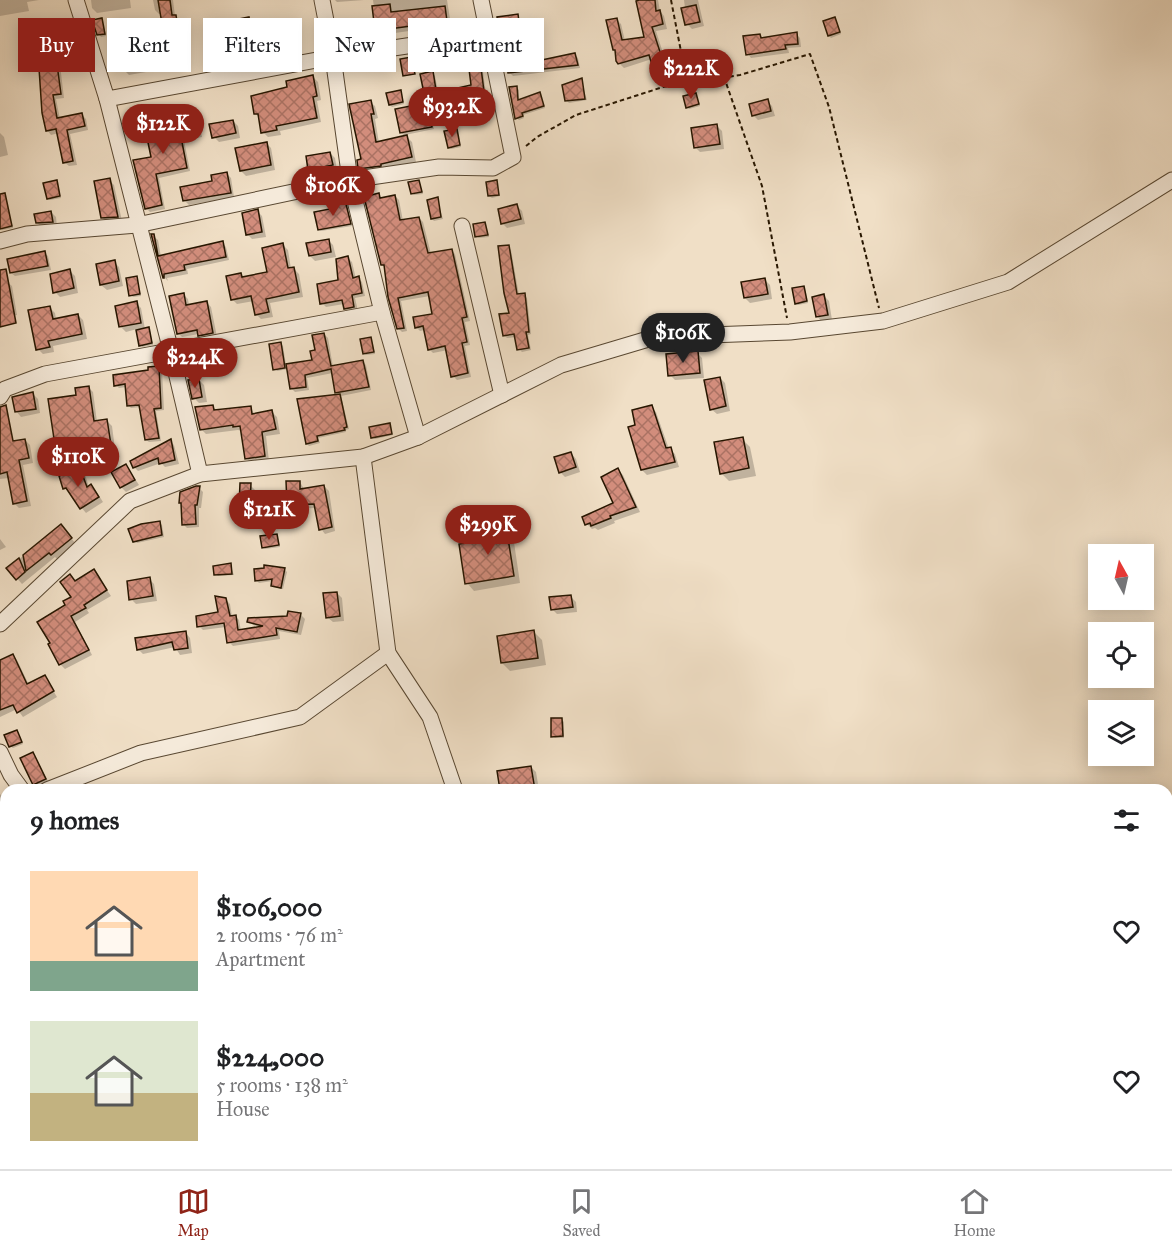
<!DOCTYPE html>
<meta charset="utf-8">
<style>
:root{--surface:#fff;--page:#f6f6f6;--text:#202124;--muted:#757577;--line:#e0e0e0;--accent:#8f2418}
body{margin:0;font-family:"IM FELL Great Primer",serif;background:var(--page);color:var(--text);height:100vh;display:flex;flex-direction:column;font-size:22px;white-space:nowrap}
*{box-sizing:border-box;margin:0}
p{font-size:20px;color:var(--muted)}
.icon{flex:none;width:33px;height:33px;fill:none;stroke:currentColor;stroke-width:2;stroke-linecap:round;stroke-linejoin:round}
.map{position:relative;flex:1;overflow:hidden}
.drawer{position:absolute;left:0px;top:784px;width:1173px;height:386px;display:flex;flex-direction:column;background:var(--surface);border-radius:18px 18px 0 0;box-shadow:0 3px 15px #0003}
.drawer>*{flex:none}
.hud{position:absolute;left:18px;top:18px;width:600px;height:54px;display:flex;gap:12px}
.needle{width:39px;rotate:352deg}
.buttons{position:absolute;left:1088px;top:544px;display:grid;gap:12px}
.buttons a{display:grid;place-items:center;width:66px;height:66px;border-radius:0px;background:var(--surface);box-shadow:0 3px 15px #0003;font-size:30px}
.price{position:absolute;translate:-50% -51px;padding:0 14px;border-radius:21px;background:var(--accent);color:#fff;font-size:20px;line-height:39px;filter:drop-shadow(0 2px 3px #0008)}
.price::after{content:'';position:absolute;left:50%;top:36px;width:18px;height:14px;margin-left:-9px;background:inherit;clip-path:polygon(0 0,100% 0,50% 100%)}
.price.selected{background:#222;color:#fff}
ul{padding:0;list-style:none}
li{display:flex;align-items:center;gap:18px;height:150px;padding:0 30px}
li span{display:grid;place-items:center;flex:none;width:168px;height:120px;border-radius:0px;color:#555}
li>.icon{margin-inline-start:auto}
span .icon{width:72px;height:72px;fill:#fffc;stroke-width:1}
li b{font-size:26px}
h2{display:flex;justify-content:space-between;align-items:center;height:72px;padding:0 30px;font-size:26px}
.pill{padding:0 21px;border-radius:0px;background:var(--surface);box-shadow:0 3px 15px #0003;font-size:21px;line-height:54px}
.pill.selected{background:var(--accent);color:#fff}
.tab-bar{display:flex;justify-content:space-around;align-items:center;height:84px;border-top:2px solid var(--line);background:var(--surface);font-size:16px;color:var(--muted)}
.tab-bar a{display:grid;justify-items:center;gap:3px}
.tab-bar .selected{color:var(--accent)}
.map>svg:first-child{display:block}
.shadow{fill:#0003}
.building{fill:url(#building-cross-hatch);stroke:#271600;stroke-width:1.5}
.lines{fill:none;stroke-linecap:round;stroke-linejoin:round}
.minor-casing{stroke:#594832;stroke-width:17}
.trunk-casing{stroke:#271600;stroke-width:26}
.path{stroke:#271600;stroke-width:2;stroke-dasharray:4.5 3;stroke-linecap:butt}
.minor{stroke:#f5eada;stroke-width:15}
.trunk{stroke:#f0dfc6;stroke-width:24}
</style>
<div class="map">
<svg width="1172" height="1169" viewBox="0 0 1172 1169">
<defs>
<pattern id="building-cross-hatch" width="8" height="8" patternUnits="userSpaceOnUse" patternTransform="scale(1.5)"><rect width="8" height="8" fill="#d28d7c"/><path d="M0 0l8 8M0 8l8-8" fill="none" stroke="#aa7263"/></pattern>
</defs>
<rect width="100%" height="100%" fill="#f0dfc6"/>
<filter id="stains"><feTurbulence type="fractalNoise" baseFrequency=".00333" numOctaves="4"/><feColorMatrix values="0 0 0 0 .2 0 0 0 0 .09 0 0 0 0 .02 0 0 0 .5 -.17"/></filter>
<radialGradient id="worn" r=".72"><stop offset=".6" stop-color="#630" stop-opacity="0"/><stop offset="1" stop-color="#630" stop-opacity=".3"/></radialGradient>
<g class="shadow">
<path d="M0,0H39L27,2L29,11L0,16Z"/>
<path d="M91,0H130L131,8L97,13L92,8Z"/>
<path d="M153,0H173L175,16L179,21L181,31L168,33L164,29L162,14H159L155,10Z"/>
<path d="M335,0H364L337,2Z"/>
<path d="M373,0H447L451,25L381,35L377,31Z"/>
<path d="M640,0H658L660,11L664,16L667,29L656,31L664,56L670,54L675,59L679,74L661,79L656,74L652,59L624,68L619,63L616,19L621,24L625,41L645,39Z"/>
<path d="M684,0H698L704,26L692,29L687,24Z"/>
<path d="M517,16L522,21L524,34L506,37L500,31Z"/>
<path d="M102,19L106,36L101,37L99,34Z"/>
<path d="M248,19L253,24L272,21L277,26L279,38L239,46L234,41Z"/>
<path d="M834,19L841,34L831,38L829,36Z"/>
<path d="M338,23L345,28L347,46L341,41Z"/>
<path d="M160,34L163,45L153,47L151,45Z"/>
<path d="M796,34L800,38L801,47L788,48L789,53L751,58L748,54L760,35L764,39Z"/>
<path d="M53,43L58,48L64,98L56,99L60,119L81,114L86,119L88,130L70,134L77,165L69,166L64,162L59,133L51,135L47,130L41,73L36,68Z"/>
<path d="M284,45L289,51L290,61L277,63L272,58Z"/>
<path d="M574,54L578,58L580,68L513,76L509,72L537,62Z"/>
<path d="M139,55L144,60L146,72L129,75L124,70Z"/>
<path d="M480,70L483,72L487,101L458,105L459,108L430,114L434,129L405,135L412,142L416,162L365,173L360,168L363,160L370,102L375,106L378,118L375,119L379,143L406,137L401,133L428,104L432,73L435,76L438,91H449L473,87Z"/>
<path d="M313,77L318,82L321,100L317,101L321,122L280,131L281,135L268,137L263,132L260,118L256,114L289,89Z"/>
<path d="M581,80L587,100L569,103L567,101Z"/>
<path d="M517,88L519,90V101L539,94L545,108L523,115L524,118L519,120L517,118Z"/>
<path d="M400,92L404,104L392,107L390,105Z"/>
<path d="M696,94L700,106L689,109L687,107Z"/>
<path d="M767,101L772,106L775,116L758,120L753,115Z"/>
<path d="M194,115L198,119L202,137L184,140L190,171L159,178L165,209L150,212L146,208L153,158L168,125Z"/>
<path d="M233,121L238,126L240,138L219,142L214,137Z"/>
<path d="M717,126L722,131L724,149L700,152L695,147Z"/>
<path d="M456,131L461,147L451,149L449,147Z"/>
<path d="M0,133L4,137L8,155L0,157Z"/>
<path d="M266,143L271,148L275,170L246,176L241,171Z"/>
<path d="M330,153L335,158L337,170L315,174L310,169Z"/>
<path d="M227,174L231,178L234,197L189,205L185,201L182,188L214,182Z"/>
<path d="M109,180L114,185L122,221L107,223L102,217Z"/>
<path d="M418,181L423,194L414,195L412,193Z"/>
<path d="M56,182L61,198L50,200L48,198Z"/>
<path d="M496,182L500,196L492,198L489,196Z"/>
<path d="M379,195L382,199L395,196L399,200L403,221L419,218L423,222L431,254L451,250L455,254L470,321L465,322L470,345L465,346L471,377L457,380L453,376L448,350L433,353L429,349L425,330L420,331L416,327L434,315L430,296L401,301L407,331L402,332L398,328L386,268L382,264Z"/>
<path d="M437,199L443,219L434,221L432,219Z"/>
<path d="M344,202L352,226L321,231L319,229Z"/>
<path d="M517,206L522,211L525,224L507,228L502,223Z"/>
<path d="M257,211L262,216L266,237L252,239L247,234Z"/>
<path d="M51,212L56,217L57,227L43,228L37,223Z"/>
<path d="M9,213L13,228L2,230L0,227V215Z"/>
<path d="M485,223L489,237L479,238L476,236Z"/>
<path d="M153,236L158,240L161,257L222,243L226,247L229,260L187,269L188,274L167,278L168,281L164,277Z"/>
<path d="M328,240L333,245L336,257L315,261L310,256Z"/>
<path d="M283,245L288,250L291,269H294L299,274L303,297L270,303L273,317L261,319L256,314L254,301L237,304L232,299L241,275L244,278L269,273Z"/>
<path d="M508,247L511,250L519,295H524L527,298L531,334L528,335L531,350L522,352L519,349L516,337L507,338L504,335L511,314Z"/>
<path d="M44,253L48,256L51,270L15,276L11,273Z"/>
<path d="M348,258L352,262L356,279L358,278L362,282L365,296L355,298L358,311L349,312L345,308L344,304L326,307L322,303L340,281Z"/>
<path d="M114,262L119,267L123,286L107,290L101,285Z"/>
<path d="M70,271L75,276L78,293L60,297L55,292Z"/>
<path d="M136,278L141,296L133,297L131,295Z"/>
<path d="M765,280L770,285L772,299L750,303L745,298Z"/>
<path d="M7,282L12,286L17,315L0,318V283Z"/>
<path d="M803,287L808,303L798,305L796,303Z"/>
<path d="M183,294L188,299L189,306L207,303L211,307L217,337L204,340L199,334L182,337L178,333Z"/>
<path d="M824,296L829,301L832,320L822,322L817,316Z"/>
<path d="M136,303L141,308L145,329L150,331L153,345L142,347L137,329L126,332L121,327Z"/>
<path d="M50,308L55,313L56,319L78,315L83,320L87,339L53,346L54,352L43,354L38,349Z"/>
<path d="M324,334L328,338L333,367L363,362L366,365L371,390L341,396L349,429L345,430L346,432L318,438L320,443L309,446L307,444L340,396L337,393L333,373L307,378L309,390L295,392L291,388L288,369L277,371L275,369L281,344L283,346L286,365L314,361Z"/>
<path d="M371,339L375,354L366,355L364,353Z"/>
<path d="M697,353L702,358L704,378L675,380L670,375Z"/>
<path d="M159,367L162,370L164,410L156,411L161,441L149,442L146,440L141,407L131,408L128,405L127,387L119,388L116,385Z"/>
<path d="M720,378L725,383L730,411L717,414L711,409Z"/>
<path d="M199,380L204,385L207,402L199,403L194,398Z"/>
<path d="M88,387L93,392L97,422L107,421L112,426L115,449L63,457L58,452Z"/>
<path d="M33,394L38,399L40,413L21,417L16,411Z"/>
<path d="M212,406L217,411L250,407L255,415L272,412L277,417L280,434L266,436L269,461L251,463L246,458L242,431L238,430L206,434L201,429Z"/>
<path d="M651,407L656,412L669,449L675,454L679,467L647,475L642,470L637,426Z"/>
<path d="M389,425L393,435L375,439L373,437Z"/>
<path d="M742,439L750,447L756,476L729,481L721,473Z"/>
<path d="M25,440L30,445L33,463L23,465L31,506L19,508L14,503L9,478L0,479V456Z"/>
<path d="M170,441L174,445L179,464L165,467L161,463L138,471L134,467Z"/>
<path d="M571,453L576,459L580,472L565,477L560,472Z"/>
<path d="M126,465L139,485L126,492L121,487Z"/>
<path d="M80,470L85,475L89,487L91,486L96,491L103,502L86,513L65,488Z"/>
<path d="M618,470L623,475L640,512L614,521L615,523L598,530L595,528L592,529L587,524L615,504Z"/>
<path d="M300,482L304,489L324,486L329,491L335,531L325,534L321,529L316,508L293,509L288,504Z"/>
<path d="M250,485L255,490V511H246L241,506Z"/>
<path d="M199,488L203,492L201,508H199V527L187,528L183,524L182,505L180,503Z"/>
<path d="M503,514L511,522L520,583L474,591L467,583L498,539Z"/>
<path d="M160,523L162,525L164,537L137,543L135,541Z"/>
<path d="M61,526L76,544L57,559L55,557L22,584L8,568Z"/>
<path d="M277,535L280,547L265,549L263,547Z"/>
<path d="M0,539L6,547L0,550Z"/>
<path d="M230,564L234,575L218,576L216,574Z"/>
<path d="M284,569L287,572L283,589L274,587L272,585L273,581L259,583L257,581Z"/>
<path d="M94,571L111,596L87,610L89,613L75,622L92,655L65,669L60,664L67,605Z"/>
<path d="M149,579L154,584L157,601L136,604L131,599Z"/>
<path d="M337,593L342,598L344,621L333,622L327,617Z"/>
<path d="M571,597L576,602L577,612L557,614L552,609Z"/>
<path d="M226,600L230,604L232,617L235,616L239,620L241,631L263,628L253,625L249,621L288,617L289,612L301,615L305,619L301,635L279,631L280,639L233,646L229,642L226,627L203,630L199,626L220,614Z"/>
<path d="M185,632L190,638L192,653L180,655L175,647L143,654L138,649Z"/>
<path d="M534,632L542,640L546,665L510,671L502,663Z"/>
<path d="M13,655L17,660L29,685L45,677L57,697L23,717L17,709L0,717V661Z"/>
<path d="M562,720L564,722V738H555L553,736Z"/>
<path d="M17,732L23,744L13,748L10,746Z"/>
<path d="M32,754L36,758L49,783L38,788L34,784Z"/>
<path d="M531,767L536,772L539,790H501L498,773Z"/>
<path d="M0,794L6,800V868L4,870L0,866V834L6,829L0,822Z"/>
<path d="M0,908L5,914L3,916L6,919V947L0,952Z"/>
<path d="M6,1101V1124L0,1117V1106Z"/>
<path d="M144,1164H171L177,1169H150Z"/>
<path d="M218,1164H251L246,1169H224Z"/>
<path d="M297,1164H309L314,1169H301Z"/>
<path d="M399,1164L404,1169H395Z"/>
<path d="M625,1164H638L632,1169H629Z"/>
<path d="M745,1164H779V1169H736L735,1165Z"/>
<path d="M904,1164H917L920,1168L900,1169L899,1167Z"/>
</g>
<g class="building">
<path d="M158,0H170L172,15H176L178,28L163,30Z"/>
<path d="M639,0H655L656,11L660,10L663,24L652,27L661,55L671,53L675,70L655,75L649,55L618,64L616,61L615,50H613L606,20L617,18L622,40L644,37L636,1Z"/>
<path d="M390,4L391,12L445,6L447,21L375,31L372,6Z"/>
<path d="M696,5L700,22L685,25L681,8Z"/>
<path d="M518,14L520,29L499,32L497,17Z"/>
<path d="M249,17L250,22L273,19L275,34L233,42L229,21Z"/>
<path d="M835,17L840,32L828,36L823,21Z"/>
<path d="M102,18L105,34L97,35L92,20Z"/>
<path d="M160,32L162,44L149,45L148,34Z"/>
<path d="M797,32L798,44L785,45L786,49L746,55L743,36L760,34L761,38Z"/>
<path d="M54,42L61,94L53,95L57,118L82,113L85,126L67,130L73,161L63,163L56,129L46,131L42,113L39,68L34,69L32,44Z"/>
<path d="M284,44L286,56L270,59L269,46Z"/>
<path d="M140,53L142,67L122,70L120,56Z"/>
<path d="M575,53L578,65L508,73L507,61H537Z"/>
<path d="M411,57L415,74L403,76L400,59Z"/>
<path d="M481,68L485,99L456,103L457,106L429,112L432,127L400,133L395,109L426,103L420,74L433,71L436,90H449L471,85L469,69Z"/>
<path d="M313,75L317,96L313,97L317,118L276,126L277,130L261,133L258,114H254L251,96L287,87L286,81Z"/>
<path d="M582,78L585,99L565,101L562,85Z"/>
<path d="M517,86L518,100L540,92L544,106L522,113L523,116L515,119L509,87Z"/>
<path d="M401,90L403,102L389,105L386,93Z"/>
<path d="M696,93L699,104L686,108L683,96Z"/>
<path d="M768,99L771,111L752,116L749,104Z"/>
<path d="M371,100L374,114H371L376,142L407,135L412,157L381,164V166L358,169L357,160L361,159L349,104Z"/>
<path d="M195,113L199,133L181,137L187,168L156,174L162,205L145,209L133,160L151,157L145,128L167,124L166,120Z"/>
<path d="M233,120L236,133L212,138L209,124Z"/>
<path d="M717,124L720,144L694,148L691,128Z"/>
<path d="M457,129L460,145L448,148L444,131Z"/>
<path d="M267,142L271,165L240,171L235,148Z"/>
<path d="M330,152L333,165L308,170L306,156Z"/>
<path d="M227,172L231,193L183,201L180,187L212,181L211,175Z"/>
<path d="M110,178L118,217L101,218L94,181Z"/>
<path d="M57,180L60,196L47,199L43,183Z"/>
<path d="M419,180L422,192L411,194L408,182Z"/>
<path d="M497,180L499,195L488,196L486,182Z"/>
<path d="M5,193L12,226L0,229V194Z"/>
<path d="M379,193L380,198L395,195L400,220L419,217L428,253L452,249L467,317L462,318L467,342L462,343L468,373L451,377L445,346L428,350L423,326L415,328L413,317L432,314L428,292L398,298L404,328L397,329L388,297L384,265H381L364,197Z"/>
<path d="M438,197L441,217L431,219L427,200Z"/>
<path d="M345,200L351,224L318,230L314,212L335,208L334,203Z"/>
<path d="M517,204L521,219L501,224L498,209Z"/>
<path d="M258,209L262,232L246,235L242,213Z"/>
<path d="M51,211L53,222L36,223L34,214Z"/>
<path d="M485,222L488,235L475,237L473,224Z"/>
<path d="M151,234H154L158,256L223,241L226,257L184,265L185,270L164,274V278H163Z"/>
<path d="M329,239L331,252L309,256L306,243Z"/>
<path d="M283,243L288,268L294,267L299,292L266,299L269,312L255,315L251,296L231,300L226,276L241,273L242,277L267,272L262,248Z"/>
<path d="M509,245L517,294L525,293L529,332H526L529,348L517,350L514,334L503,336L499,314L509,313L504,293L498,246Z"/>
<path d="M45,251L48,266L10,273L7,259Z"/>
<path d="M348,256L353,278L359,276L362,293L352,295L354,307L344,309L342,300L320,304L317,284L338,280L336,259Z"/>
<path d="M115,260L119,281L100,285L96,264Z"/>
<path d="M6,269L16,323L0,327V270Z"/>
<path d="M70,269L74,288L53,293L50,274Z"/>
<path d="M137,276L140,294L129,296L126,278Z"/>
<path d="M765,278L768,294L744,298L741,282Z"/>
<path d="M804,286L807,301L795,304L792,288Z"/>
<path d="M184,293L186,305L207,301L213,333L198,336L197,330L177,334L169,296Z"/>
<path d="M824,294L828,315L816,317L812,297Z"/>
<path d="M137,301L141,323L119,327L115,306Z"/>
<path d="M50,306L53,319L78,314L82,334L48,341L50,347L36,350L28,310Z"/>
<path d="M149,327L152,343L139,346L136,330Z"/>
<path d="M324,333L331,366L363,360L369,387L335,393L331,369L305,375L306,387L290,389L286,364L312,360L310,351L315,350L312,335Z"/>
<path d="M371,337L374,352L363,354L360,339Z"/>
<path d="M281,342L285,368L273,370L269,344Z"/>
<path d="M698,351L700,373L668,376L666,354Z"/>
<path d="M159,366L161,408L154,409L159,438L145,440L139,405L127,406L125,384L114,386L113,375L148,370V367Z"/>
<path d="M720,377L726,406L710,410L704,380Z"/>
<path d="M199,379L202,397L192,399L188,380Z"/>
<path d="M89,386L94,421L107,419L111,445L56,452L48,399L76,395L75,388Z"/>
<path d="M33,392L36,409L15,412L12,397Z"/>
<path d="M340,394L347,427L344,428L345,430L317,436L318,441L306,444L297,399Z"/>
<path d="M6,405L13,441L25,439L29,458L19,460L27,501L13,504L7,472L0,474V407Z"/>
<path d="M213,405L214,410L251,406L252,414L272,410L276,429L262,432L265,456L245,459L240,426L233,427V425L200,430L195,407Z"/>
<path d="M652,405L666,448L671,447L675,462L641,470L628,427L635,425L632,410Z"/>
<path d="M390,423L392,434L371,438L369,427Z"/>
<path d="M743,437L749,468L720,474L714,442Z"/>
<path d="M171,439L175,460L159,464L158,458L133,468L130,461Z"/>
<path d="M571,452L576,467L559,473L554,457Z"/>
<path d="M126,464L135,480L120,488L111,472Z"/>
<path d="M80,468L87,487L91,484L99,497L80,509L66,488L63,489L59,476Z"/>
<path d="M618,468L636,507L610,516L611,518L591,526L590,523L585,525L582,517L613,503L601,477Z"/>
<path d="M286,481H300V489L324,485L332,527L319,530L314,504L287,505Z"/>
<path d="M240,483H251L250,507H239Z"/>
<path d="M196,486H200L197,505H195L196,524L182,525L181,503H179L180,492Z"/>
<path d="M504,513L514,576L465,584L459,544L497,538L493,514Z"/>
<path d="M160,521L162,535L133,542L128,529L141,524Z"/>
<path d="M61,524L72,538L51,555L49,553L26,571L23,555Z"/>
<path d="M277,534L279,545L262,548L260,536Z"/>
<path d="M19,558L25,572L16,580L6,568Z"/>
<path d="M231,563L232,574L214,575L213,566Z"/>
<path d="M264,565L285,568L281,588L271,586L272,579L255,581L254,569L264,568Z"/>
<path d="M94,569L107,590L84,605L86,608L71,616L89,650L59,665L48,644L50,643L37,622L65,605L63,601L71,597L60,582L70,574L75,581Z"/>
<path d="M150,577L153,596L129,600L127,581Z"/>
<path d="M337,592L340,616L326,618L323,593Z"/>
<path d="M571,595L573,607L551,610L549,597Z"/>
<path d="M215,596L226,598L230,616L236,615L238,630L263,626L247,622L248,618L287,616L288,611L301,613L297,632L276,628L277,635L227,643L224,623L197,627L196,616L218,612Z"/>
<path d="M534,630L538,658L501,663L497,636Z"/>
<path d="M186,631L188,648L174,650L172,642L137,650L135,638Z"/>
<path d="M13,654L27,684L45,675L54,691L17,713L13,705L0,710V660Z"/>
<path d="M551,718H562L563,736L551,737Z"/>
<path d="M17,730L22,742L9,747L4,735Z"/>
<path d="M33,752L46,779L33,785L20,758Z"/>
<path d="M531,766L535,790H500L497,771Z"/>
</g>
<g class="lines">
<defs>
<g id="minor">
<path d="M76,0L107,99L171,351L200,474"/>
<path d="M322,0L333,57L350,180L382,312L418,437"/>
<path d="M107,99L333,57L487,34"/>
<path d="M462,226L502,395"/>
<path d="M0,241L27,234L137,225L350,180L439,167L493,168L513,157L481,0"/>
<path d="M0,397L5,389L45,374L382,312"/>
<path d="M363,457L388,653L430,717L455,790"/>
<path d="M0,624L130,501L200,474L363,457L418,437L561,365L655,337L790,332L883,321L1008,282L1172,180"/>
<path d="M0,752L11,775L22,790"/>
<path d="M47,790L141,753L300,717L388,653"/>
<path d="M0,994L6,999"/>
<path d="M196,1164L202,1169"/>
<path d="M327,1164L330,1169"/>
<path d="M430,1164L442,1169"/>
<path d="M515,1164L522,1169"/>
<path d="M884,1164L886,1169"/>
<path d="M547,1169L553,1164"/>
</g>
<path id="trunk" d="M0,1168L1,1169"/>
</defs>
<use href="#minor" class="minor-casing"/>
<use href="#trunk" class="trunk-casing"/>
<g class="path">
<path d="M671,0L685,72L724,77L762,186L787,318"/>
<path d="M526,146L537,137L576,115L663,87L740,75L810,54L829,107L879,308"/>
</g>
<use href="#minor" class="minor"/>
<use href="#trunk" class="trunk"/>
</g>
<rect width="100%" height="100%" filter="url(#stains)"/>
<rect width="100%" height="100%" fill="url(#worn)"/>
</svg>
<div class="buttons">
<a><svg class="needle" viewBox="-14 -14 28 28"><path d="M0-13l5 13h-10z" fill="#e53935"/><path d="M0 13l5-13h-10z" fill="#757577"/></svg></a>
<a><svg class="icon" aria-label="locate" viewBox="0 0 24 24"><circle cx="12" cy="12" r="6"/><path d="M12 2v4M12 18v4M2 12h4M18 12h4"/></svg></a>
<a><svg class="icon" aria-label="layers" viewBox="0 0 24 24"><path d="M12 4l9 5-9 5-9-5zM3 14l9 5 9-5"/></svg></a>
</div>
<b class="price" style="left:691px;top:100px">$222K</b>
<b class="price" style="left:452px;top:138px">$93.2K</b>
<b class="price" style="left:163px;top:155px">$122K</b>
<b class="price" style="left:333px;top:217px">$106K</b>
<b class="price selected" style="left:683px;top:364px">$106K</b>
<b class="price" style="left:195px;top:389px">$224K</b>
<b class="price" style="left:78px;top:488px">$110K</b>
<b class="price" style="left:269px;top:541px">$121K</b>
<b class="price" style="left:488px;top:556px">$299K</b>
<div class="hud">
<a class="pill selected">Buy</a>
<a class="pill">Rent</a>
<a class="pill">Filters</a>
<a class="pill">New</a>
<a class="pill">Apartment</a>
</div>
<section class="drawer">
<h2>9 homes<svg class="icon" aria-label="filters" viewBox="0 0 24 24"><path d="M4 7h16M4 17h16"/><circle cx="9" cy="7" r="2"/><circle cx="15" cy="17" r="2"/></svg></h2>
<ul>
<li><span style="background:linear-gradient(#ffd9b3 75%,#7fa58c 0)"><svg class="icon" aria-label="home" viewBox="0 0 24 24"><path d="M3 11l9-7 9 7M6 9v11h12V9"/></svg></span><div><b>$106,000</b><p>2 rooms · 76 m²</p><p>Apartment</p></div><svg class="icon" aria-label="heart" viewBox="0 0 24 24"><path d="M12 20l-8-8c-3-5 5-10 8-4 3-6 11-1 8 4z"/></svg></li>
<li><span style="background:linear-gradient(#dfe7d0 60%,#c2b280 0)"><svg class="icon" aria-label="home" viewBox="0 0 24 24"><path d="M3 11l9-7 9 7M6 9v11h12V9"/></svg></span><div><b>$224,000</b><p>5 rooms · 138 m²</p><p>House</p></div><svg class="icon" aria-label="heart" viewBox="0 0 24 24"><path d="M12 20l-8-8c-3-5 5-10 8-4 3-6 11-1 8 4z"/></svg></li>
</ul>
</section>
</div>
<nav class="tab-bar">
<a class="selected"><svg class="icon" aria-label="map" viewBox="0 0 24 24"><path d="M3 6l6-2 6 2 6-2v14l-6 2-6-2-6 2zM9 4v14M15 6v14"/></svg>Map</a>
<a><svg class="icon" aria-label="saved" viewBox="0 0 24 24"><path d="M7 4h10v16l-5-4-5 4z"/></svg>Saved</a>
<a><svg class="icon" aria-label="home" viewBox="0 0 24 24"><path d="M3 11l9-7 9 7M6 9v11h12V9"/></svg>Home</a>
</nav>
